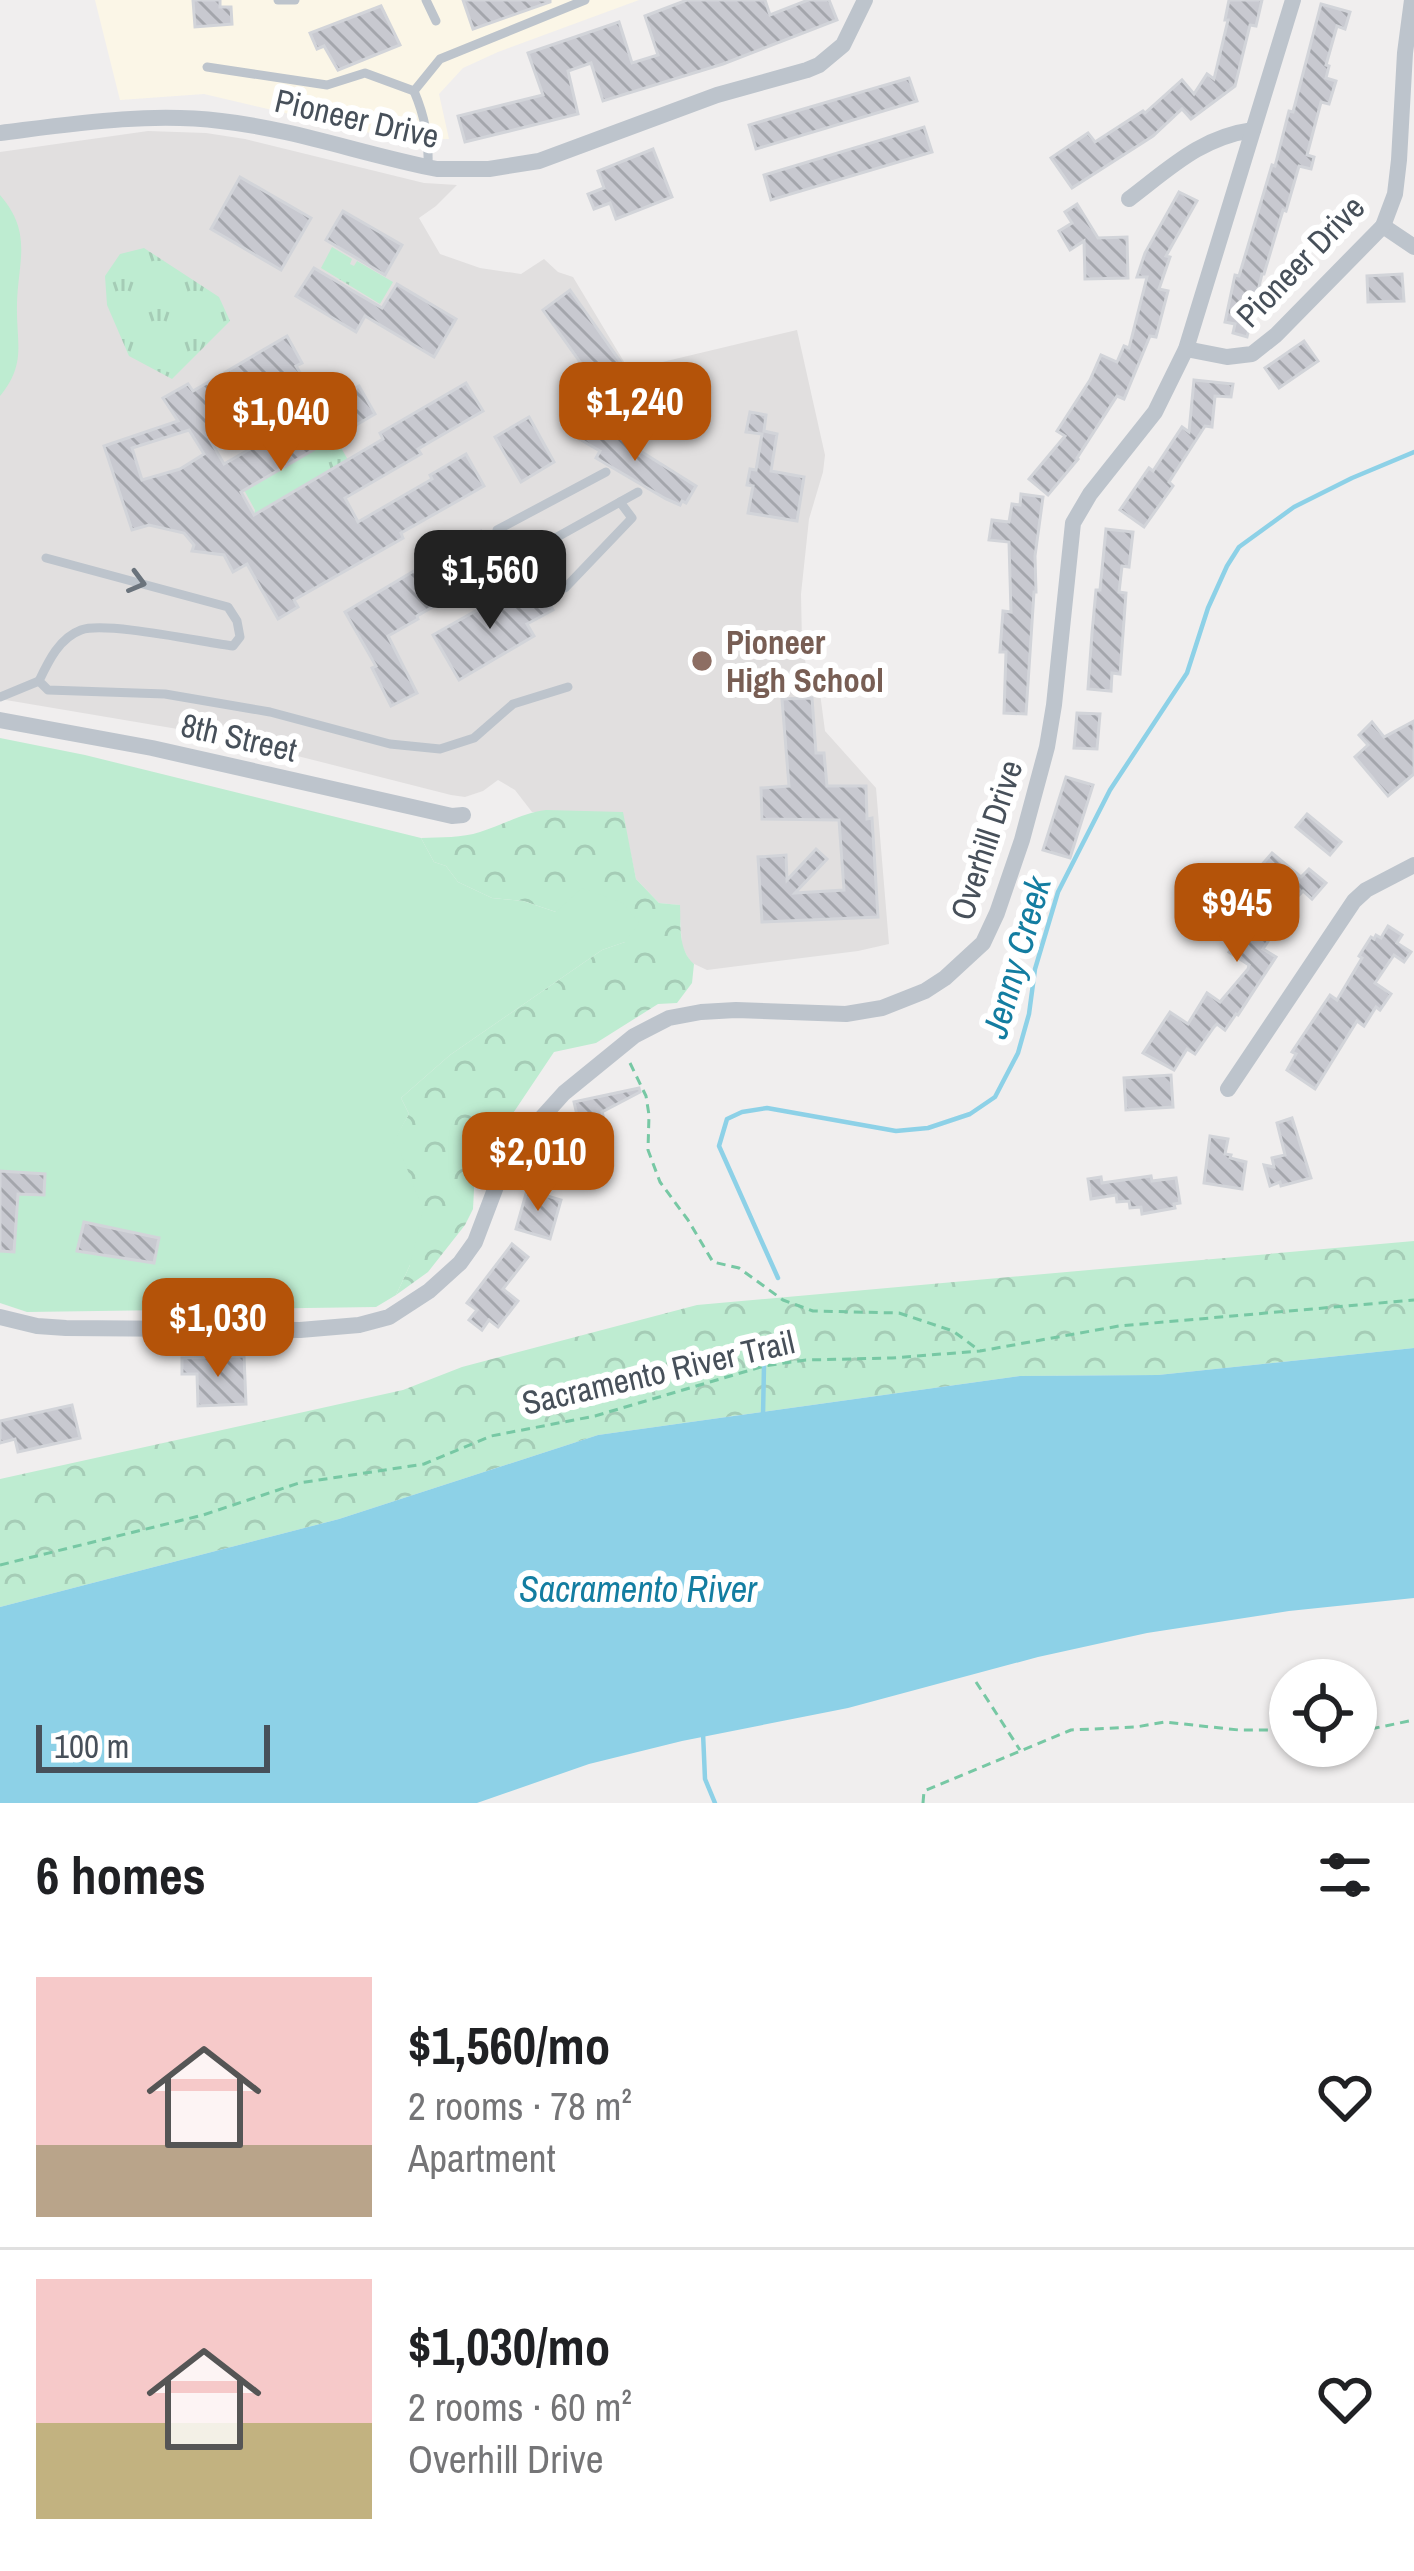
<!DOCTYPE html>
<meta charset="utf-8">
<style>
:root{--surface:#fff;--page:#f2f2f2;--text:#202124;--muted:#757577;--line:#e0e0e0;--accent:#b45309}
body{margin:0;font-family:"Archivo Narrow",sans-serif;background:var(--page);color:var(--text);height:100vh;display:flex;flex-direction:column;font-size:45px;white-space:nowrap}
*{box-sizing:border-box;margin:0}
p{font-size:39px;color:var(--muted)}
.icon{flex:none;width:66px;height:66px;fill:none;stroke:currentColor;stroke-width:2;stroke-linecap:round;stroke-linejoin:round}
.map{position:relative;height:1803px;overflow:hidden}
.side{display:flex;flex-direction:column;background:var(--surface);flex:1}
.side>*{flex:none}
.controls{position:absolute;left:1269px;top:1659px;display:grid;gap:24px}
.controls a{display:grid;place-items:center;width:108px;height:108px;border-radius:50%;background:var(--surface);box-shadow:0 3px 9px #0004;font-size:60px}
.scale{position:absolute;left:36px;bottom:30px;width:234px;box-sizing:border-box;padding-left:12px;border:6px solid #47505a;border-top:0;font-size:33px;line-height:42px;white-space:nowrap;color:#47505a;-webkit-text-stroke:9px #fff;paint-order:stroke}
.price{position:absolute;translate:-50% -102px;padding:0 27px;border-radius:24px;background:var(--accent);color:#fff;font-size:39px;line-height:78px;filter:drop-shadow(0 3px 6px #0008)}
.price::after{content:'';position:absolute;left:50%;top:72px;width:36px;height:27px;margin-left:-18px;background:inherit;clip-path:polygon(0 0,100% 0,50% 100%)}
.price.active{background:#222;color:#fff}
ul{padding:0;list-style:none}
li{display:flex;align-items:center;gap:36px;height:300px;padding:0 36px}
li+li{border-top:3px solid var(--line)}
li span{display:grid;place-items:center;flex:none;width:336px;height:240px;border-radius:0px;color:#555}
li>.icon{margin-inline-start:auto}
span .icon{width:144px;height:144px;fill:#fffc;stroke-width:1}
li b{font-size:51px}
h2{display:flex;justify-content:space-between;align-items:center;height:144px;padding:0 36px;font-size:51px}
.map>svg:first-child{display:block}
.commercial{fill:#fbf6e7}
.education{fill:#e1dfdf}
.grass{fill:url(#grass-tufts)}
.forest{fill:url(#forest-crowns)}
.pitch{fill:#beecd1}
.water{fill:#8dd1e7}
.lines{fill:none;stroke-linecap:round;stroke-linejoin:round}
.stream{stroke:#8dd1e7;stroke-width:4.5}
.building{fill:url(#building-back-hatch);stroke:#d2d4d9;stroke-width:3;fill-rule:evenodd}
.path{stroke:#77c8a4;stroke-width:3;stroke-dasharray:9 6;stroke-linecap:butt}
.lane{stroke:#bdc4cc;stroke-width:9}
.street{stroke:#bdc4cc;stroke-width:16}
.oneway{stroke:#6a737c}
.education-dot{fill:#8d6e63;stroke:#fff;stroke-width:4.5}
.labels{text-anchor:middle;stroke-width:12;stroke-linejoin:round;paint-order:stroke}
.street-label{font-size:33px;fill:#47505a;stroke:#fff}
.education-label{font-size:33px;font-weight:bold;fill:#785e54;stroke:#fff;text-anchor:start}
.water-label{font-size:36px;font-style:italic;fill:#137da1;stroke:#fff}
</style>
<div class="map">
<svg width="1414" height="1803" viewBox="0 0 1414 1803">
<defs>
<pattern id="grass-tufts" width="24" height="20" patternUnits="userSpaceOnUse" patternTransform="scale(3)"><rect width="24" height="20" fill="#beecd1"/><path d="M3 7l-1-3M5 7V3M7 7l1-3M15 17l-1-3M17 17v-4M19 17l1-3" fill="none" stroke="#a5ccb6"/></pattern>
<pattern id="forest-crowns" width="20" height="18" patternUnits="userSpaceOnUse" patternTransform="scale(3)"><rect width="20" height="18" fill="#beecd1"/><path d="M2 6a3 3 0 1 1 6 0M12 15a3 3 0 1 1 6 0" fill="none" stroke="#a5ccb6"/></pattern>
<pattern id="building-back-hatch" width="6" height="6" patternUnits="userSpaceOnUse" patternTransform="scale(3)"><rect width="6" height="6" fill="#c8c9d0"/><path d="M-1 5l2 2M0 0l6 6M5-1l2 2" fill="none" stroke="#a4a6ac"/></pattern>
</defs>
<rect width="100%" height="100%" fill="#f0eeee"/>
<path class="commercial" d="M95,0H639L498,52L463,68L439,94L449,139L400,140L204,94L120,100Z"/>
<path class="education" d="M148,131L206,133L245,139L424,183L457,185L436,206L419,218L440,254L480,268L521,274L544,259L558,272L573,277L629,370L797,330L825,455L823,472L809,519L801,594L802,643L811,693H820L825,731L876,788L889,944L858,951L707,970L690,962L682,946L679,905L659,903L636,879L622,812H532L515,790L498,780L483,791L465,797L451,795L219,736L0,699V152Z"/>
<g class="grass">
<path d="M332,247L352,259L350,264L354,266L357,261L393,282L380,304L321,268Z"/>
<path d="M144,248L219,297L230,321L172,379L129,356L107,305L105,276L120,254Z"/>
<path d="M335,437L348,460L254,515L255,510L243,488Z"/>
</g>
<g class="forest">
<path d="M546,810L623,812L636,879L659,903L680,905C681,926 678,950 694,964L692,983L677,1003L658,1004L596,1043L554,1052L475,1170L473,1209L465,1225L428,1272L396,1295L410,1265L392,1143L409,1114L401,1098L450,1055L602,950L625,942L556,912L523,901L492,898L458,882L446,866L434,862L421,838C441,837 462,838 480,832C503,825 522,813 546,810Z"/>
<path d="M1414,1241V1348L1158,1375L1020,1376L598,1435L339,1519L0,1607V1479L403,1390L462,1367L697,1305Z"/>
</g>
<g class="pitch">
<path d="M0,195C33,233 18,261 17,304C16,343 27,363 0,396Z"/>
<path d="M0,738L85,755L421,838L434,862L446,866L458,882L492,898L523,901L556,912L582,888L623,903L639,923L625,942L602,950L450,1055L401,1098L409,1114L393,1143L399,1148L423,1210L410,1265L396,1295L376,1307L27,1312L0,1303Z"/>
</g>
<path class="water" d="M1414,1348V1598L1289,1611L1147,1633L1038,1657L848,1708L682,1741L589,1764L477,1803H0V1607L339,1519L598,1435L1020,1376L1158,1375Z"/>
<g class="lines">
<g class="stream">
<path d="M778,1278L719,1146L727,1119L742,1112L767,1108L896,1131L928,1128L970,1114L995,1097L1018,1053L1029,1014L1035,969L1058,892L1110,790L1187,673L1208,608L1227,566L1239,547L1294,507L1352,478L1414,452"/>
<path d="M763,1415L764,1366"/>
<path d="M703,1733L705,1779L715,1803"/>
</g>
</g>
<g class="building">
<path d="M193,0H220V7H231L232,24L195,27Z"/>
<path d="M463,0H550V2L473,29Z"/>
<path d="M687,0H765L770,15L808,0H829L837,20L723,64L603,101L591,63L568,71L578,114L465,142L458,116L543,95L528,53L619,22L632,63L658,55L645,16Z"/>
<path d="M1229,0H1262L1256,26L1250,25L1235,86L1191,119L1182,109L1153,136L1072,188L1051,158L1088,133L1095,142L1143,111L1145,113L1182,80L1194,94L1207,74L1214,79L1228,20H1225Z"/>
<path d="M1321,4L1350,12L1345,29L1337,26L1326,65L1329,66L1326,78L1336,81L1329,104L1321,102L1307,155L1314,157L1311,169L1299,166L1286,211L1283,210L1264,274H1262L1247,337L1233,333L1235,324L1225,322L1235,275L1239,276L1272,165L1275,166L1289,111L1293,112Z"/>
<path d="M381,6L400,45L338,70L324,46L317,49L310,33Z"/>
<path d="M909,78L917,101L756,149L749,125Z"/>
<path d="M924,127L932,152L771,200L764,175Z"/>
<path d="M653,149L672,197L616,219L610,203L594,209L588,194L604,188L598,171Z"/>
<path d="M240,177L311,218L281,270L211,229Z"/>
<path d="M1179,192L1197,201L1166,256L1170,257L1159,289L1168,291L1156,337L1150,336L1124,399L1117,396L1077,458L1078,459L1048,495L1029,479L1065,436L1057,431L1090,380L1101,355L1117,362L1124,346L1129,348L1147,277H1137L1145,253Z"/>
<path d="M1077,204L1098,238L1127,237L1128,278L1085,279L1084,241L1070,250L1059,231L1072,223L1065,212Z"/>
<path d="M343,211L402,245L385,275L326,240Z"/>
<path d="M314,268L382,308L397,284L456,319L434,357L365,316L356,332L296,296Z"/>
<path d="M1402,274L1404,301L1368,302L1367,276Z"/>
<path d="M570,290L622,364L595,383L543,310Z"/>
<path d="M287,336L302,363L296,366L309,387L298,393L307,416L359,386L375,414L241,492L254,515L383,439L380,433L466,383L483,411L418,449L421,454L345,498L358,522L432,479L430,475L466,454L484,486L401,533L403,538L294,600L298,607L278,619L247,564L233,572L224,555L192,551L194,545L184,533L149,525L132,530L104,446L178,421L163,398L188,384L193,391ZM260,411L276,434L224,464L210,440ZM189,430L204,454L180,469L142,480L132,448Z"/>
<path d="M1304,341L1318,361L1279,388L1265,368Z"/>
<path d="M1194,380L1233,384L1231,397L1215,396L1212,427L1205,426L1169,482L1173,486L1144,527L1120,510L1149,468L1153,471L1182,427L1189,432Z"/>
<path d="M750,412L766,415L764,431L777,434L771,471L804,477L797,521L748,513L753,486L747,485L750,469L756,470L762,434L746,432Z"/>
<path d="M529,417L554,462L521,482L495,437Z"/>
<path d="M580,418L607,434L610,432L696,486L686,503L682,501L680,505L666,499L596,458L600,451L571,434Z"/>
<path d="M1021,494L1043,497L1035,556L1036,592H1034L1026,714L1004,713L1006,652H1000L1003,611L1011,612L1009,542L989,540L992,520L1009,522L1012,504L1020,505Z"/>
<path d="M1106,529L1133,532L1129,567L1122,566L1119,592L1126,593L1120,674L1112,673L1111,691L1088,689L1092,633L1096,590H1100Z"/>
<path d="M481,531L502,567L417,616L418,619L388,636L417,693L391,706L372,668L376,666L345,612Z"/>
<path d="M541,589L553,610L527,624L534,636L459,680L433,635L509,592L516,604Z"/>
<path d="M812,698L816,753H824L827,786H866L867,819L872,818L878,917L762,922L758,857L786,855L787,880L816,849L827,859L795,893L844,890L839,820L762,819L761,788L789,786L782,699Z"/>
<path d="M1077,713L1100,714L1097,749L1074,748Z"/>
<path d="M1414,721V774L1388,796L1355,757L1368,745L1359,735L1372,722L1384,737Z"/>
<path d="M1066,777L1093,785L1070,858L1043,850Z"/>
<path d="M1307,814L1341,842L1330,855L1296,827Z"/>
<path d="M1272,853L1301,877L1309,869L1326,883L1312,899L1303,891L1275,920L1280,923L1263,949L1276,957L1238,1015L1236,1014L1225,1030L1217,1024L1214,1027L1195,1054L1187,1049L1174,1070L1143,1053L1170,1012L1188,1024L1207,993L1220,1002L1248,969L1249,965L1229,952L1270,892L1252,876Z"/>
<path d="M1388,926L1402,935L1397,943L1411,952L1404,962L1394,955L1375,983L1391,994L1380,1010L1376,1007L1364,1026L1357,1021L1315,1089L1287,1070L1296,1054L1292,1052L1330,995L1337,1000L1362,958L1359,956L1371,937L1374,939L1376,935L1381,938Z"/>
<path d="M1171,1075L1173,1107L1126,1110L1124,1078Z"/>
<path d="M639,1088L640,1092L602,1112L604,1119L579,1124L574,1102Z"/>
<path d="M1292,1118L1311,1178L1281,1186L1280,1182L1270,1186L1264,1165L1274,1167L1272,1158L1285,1155L1277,1123Z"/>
<path d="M1210,1136L1228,1139L1225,1154L1231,1155L1230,1158L1246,1162L1242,1189L1204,1183Z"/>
<path d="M0,1171L45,1174L44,1195L18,1194L14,1252L0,1251Z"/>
<path d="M1151,1176L1152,1181L1176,1178L1180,1203L1174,1204L1175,1208L1142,1214L1141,1207L1130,1208L1129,1201L1117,1202L1116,1195L1091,1199L1088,1179L1101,1177L1102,1183Z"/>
<path d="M527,1190L561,1200L550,1239L516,1229Z"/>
<path d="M84,1222L159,1238L154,1263L77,1251Z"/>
<path d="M512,1244L528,1257L503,1289L518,1301L498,1327L489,1320L482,1330L469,1320L477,1310L467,1303Z"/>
<path d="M244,1356L246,1404L198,1406L197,1374H182V1358Z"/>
<path d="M72,1405L80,1438L18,1452L15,1439L0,1443V1421Z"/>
</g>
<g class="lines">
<g class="path">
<path d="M630,1063L646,1096L649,1115L648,1150L660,1182L688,1220L713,1262L739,1268L783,1300L813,1311L899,1313L953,1331L980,1351"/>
<path d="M0,1565L203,1515L299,1483L424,1464L491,1436L595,1416L764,1366L806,1360L892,1358L980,1351L1119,1326L1414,1300"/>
<path d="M976,1682L1020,1750"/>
<path d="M1356,1732L1414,1720"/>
<path d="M923,1803L924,1791L1071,1730L1136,1727L1165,1722L1239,1730H1290"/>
</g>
<g class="lane">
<path d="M278,0H295"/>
<path d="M426,0L436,21"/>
<path d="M207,67L327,85L365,73L414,91"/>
<path d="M428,167C429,139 425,117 414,91L440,59L585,0"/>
<path d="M606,472L497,530L514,561L638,492"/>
<path d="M46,558L228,607L237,621L240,637L233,646C202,642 105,621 81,630C59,638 48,662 39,681L48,690L165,694L270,712L390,744L440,749L474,738L513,704L568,687"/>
<path d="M565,588L632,518L620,502"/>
<path d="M0,697L39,681"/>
</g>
<g class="street">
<path d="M0,133C72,124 148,112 221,121C294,129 365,155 437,169H489L539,161L717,95L807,70L819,65L843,45L865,0"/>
<path d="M1129,199C1170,168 1201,137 1253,130"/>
<path d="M1383,226L1414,247"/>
<path d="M1186,349L1227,357L1252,354L1276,335L1383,226L1395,194L1399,160L1405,53L1412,0"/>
<path d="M0,720L152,748L452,816L463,815"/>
<path d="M1228,1089L1354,901L1366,890L1414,865"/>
<path d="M0,1317L37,1326L66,1328L300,1330L359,1325L389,1317L429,1291L460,1263L475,1242L497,1184L518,1144L564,1093L634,1036L669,1018L701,1012L736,1010L846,1014L882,1008L925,991L945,978L983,943L997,913L1022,840L1047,747L1054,705L1073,523L1090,494L1155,412L1186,349L1293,0"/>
</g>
</g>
<defs><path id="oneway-chevron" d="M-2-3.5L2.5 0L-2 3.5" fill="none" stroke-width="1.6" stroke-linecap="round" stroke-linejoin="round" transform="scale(3)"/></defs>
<use class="oneway" href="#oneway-chevron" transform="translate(137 582) rotate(15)"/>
<circle class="education-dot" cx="702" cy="661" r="12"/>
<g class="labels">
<g class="street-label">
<text transform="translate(357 118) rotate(13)" y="12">Pioneer Drive</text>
<text transform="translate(1300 261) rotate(-46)" y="12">Pioneer Drive</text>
<text transform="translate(239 737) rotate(13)" y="12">8th Street</text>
<text transform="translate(986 840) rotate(-72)" y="12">Overhill Drive</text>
<text transform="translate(658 1372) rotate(-13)" y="12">Sacramento River Trail</text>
</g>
<g class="education-label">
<text x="726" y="654">Pioneer<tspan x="726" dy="38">High School</tspan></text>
</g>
<g class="water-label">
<text transform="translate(1016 957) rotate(-74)" y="13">Jenny Creek</text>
<text x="638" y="1602">Sacramento River</text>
</g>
</g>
</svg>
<div class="controls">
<a><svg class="icon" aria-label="locate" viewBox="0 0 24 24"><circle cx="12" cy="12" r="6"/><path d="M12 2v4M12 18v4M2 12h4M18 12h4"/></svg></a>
</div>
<div class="scale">100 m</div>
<b class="price" style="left:635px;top:464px">$1,240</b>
<b class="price" style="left:281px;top:474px">$1,040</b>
<b class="price active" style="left:490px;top:632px">$1,560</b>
<b class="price" style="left:1237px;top:965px">$945</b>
<b class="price" style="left:538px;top:1214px">$2,010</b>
<b class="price" style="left:218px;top:1380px">$1,030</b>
</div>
<section class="side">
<h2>6 homes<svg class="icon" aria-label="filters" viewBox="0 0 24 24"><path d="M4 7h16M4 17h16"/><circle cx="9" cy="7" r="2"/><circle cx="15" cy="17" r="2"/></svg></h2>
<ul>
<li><span style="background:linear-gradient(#f6c9c9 70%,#b9a48a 0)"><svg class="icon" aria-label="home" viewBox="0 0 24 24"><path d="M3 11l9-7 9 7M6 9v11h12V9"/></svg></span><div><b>$1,560/mo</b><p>2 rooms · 78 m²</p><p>Apartment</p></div><svg class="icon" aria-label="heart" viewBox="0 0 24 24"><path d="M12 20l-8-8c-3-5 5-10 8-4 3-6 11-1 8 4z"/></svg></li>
<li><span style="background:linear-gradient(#f6c9c9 60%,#c2b280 0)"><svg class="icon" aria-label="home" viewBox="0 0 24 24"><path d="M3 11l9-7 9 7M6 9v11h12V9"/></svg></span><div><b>$1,030/mo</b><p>2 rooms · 60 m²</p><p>Overhill Drive</p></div><svg class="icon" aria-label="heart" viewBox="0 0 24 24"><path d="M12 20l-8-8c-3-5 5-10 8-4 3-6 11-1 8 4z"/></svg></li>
</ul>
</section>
